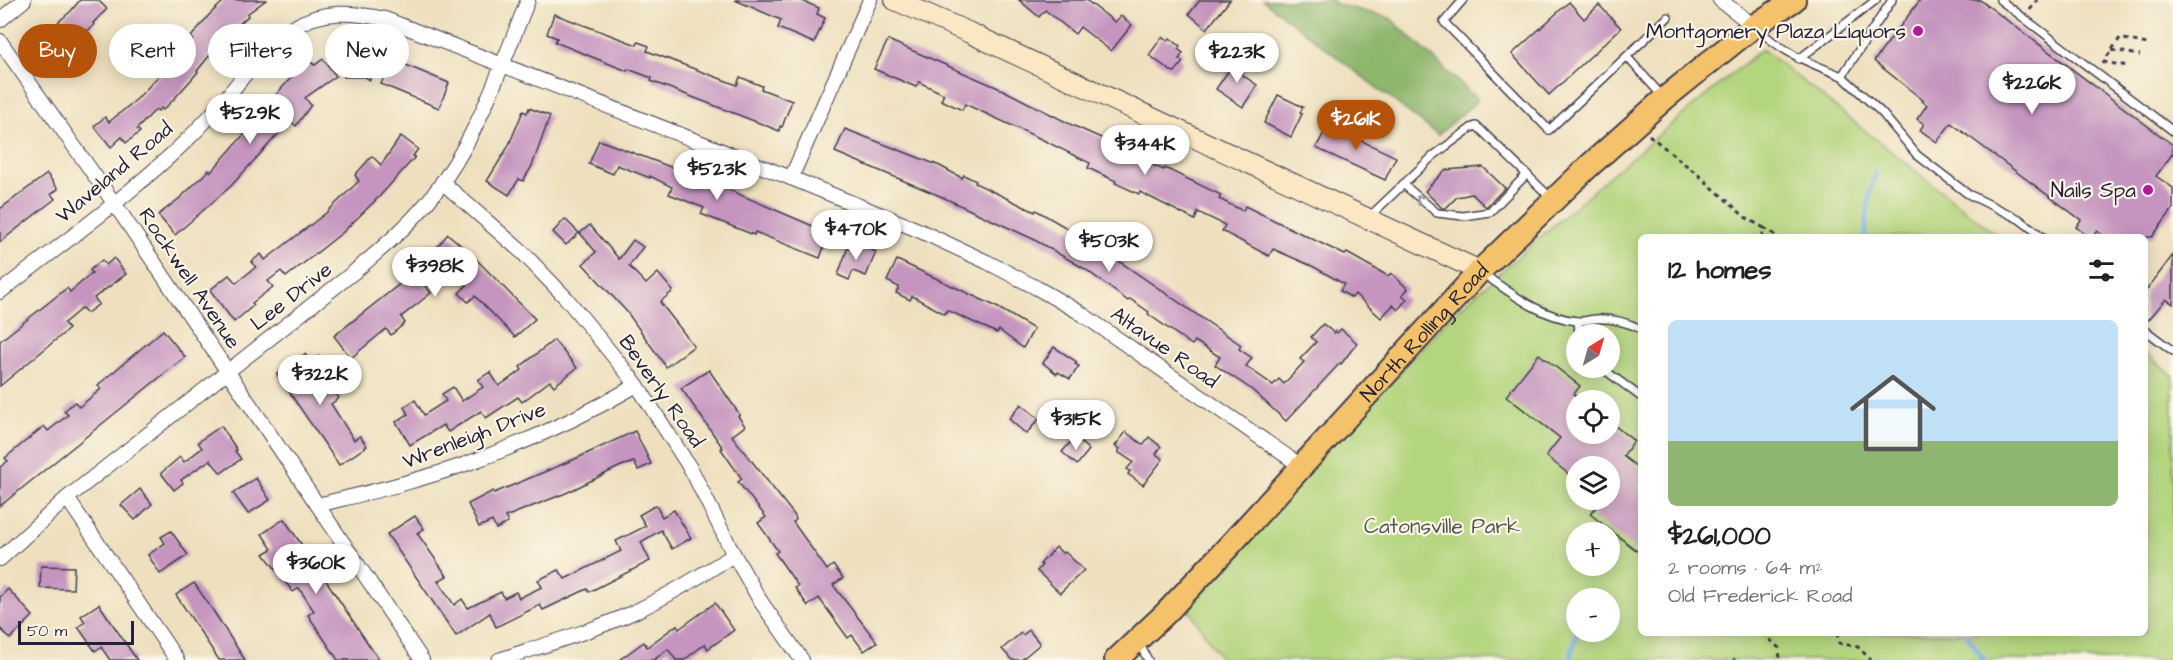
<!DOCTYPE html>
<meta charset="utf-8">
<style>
:root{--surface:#fff;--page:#f6f6f6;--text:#202124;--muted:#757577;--accent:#b45309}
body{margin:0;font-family:"Architects Daughter",sans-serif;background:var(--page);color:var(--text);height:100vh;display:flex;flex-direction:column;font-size:22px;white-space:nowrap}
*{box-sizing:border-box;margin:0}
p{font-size:20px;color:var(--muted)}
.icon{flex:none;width:33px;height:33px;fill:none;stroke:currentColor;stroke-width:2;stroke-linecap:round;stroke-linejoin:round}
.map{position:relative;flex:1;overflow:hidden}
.sheet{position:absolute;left:1638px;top:234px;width:510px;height:402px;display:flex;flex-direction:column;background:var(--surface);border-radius:9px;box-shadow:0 3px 15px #0003}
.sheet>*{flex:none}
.top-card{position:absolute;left:18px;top:24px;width:570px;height:54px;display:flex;gap:12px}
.needle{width:39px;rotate:37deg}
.buttons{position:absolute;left:1566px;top:324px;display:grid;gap:12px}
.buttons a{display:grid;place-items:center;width:54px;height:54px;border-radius:50%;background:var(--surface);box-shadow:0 3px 15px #0003;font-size:30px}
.scale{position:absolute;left:18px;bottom:15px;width:116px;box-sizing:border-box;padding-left:6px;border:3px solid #22223b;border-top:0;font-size:16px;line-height:21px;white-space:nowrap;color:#22223b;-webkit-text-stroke:4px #fcf5e5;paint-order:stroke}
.price{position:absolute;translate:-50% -51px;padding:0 14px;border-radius:21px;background:#fff;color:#222;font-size:20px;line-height:39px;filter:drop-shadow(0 2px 3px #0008)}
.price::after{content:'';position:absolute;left:50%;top:36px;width:18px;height:14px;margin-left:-9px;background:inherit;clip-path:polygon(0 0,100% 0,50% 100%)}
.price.selected{background:var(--accent);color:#fff}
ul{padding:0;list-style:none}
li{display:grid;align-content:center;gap:12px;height:318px;padding:0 30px}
li span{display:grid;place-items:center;height:186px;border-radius:9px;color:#555}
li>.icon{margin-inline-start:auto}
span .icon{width:108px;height:108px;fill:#fffc;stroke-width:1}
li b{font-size:26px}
h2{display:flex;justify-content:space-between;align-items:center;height:72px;padding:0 30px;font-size:26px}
.tag{padding:0 21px;border-radius:27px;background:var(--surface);box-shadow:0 3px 15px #0003;font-size:21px;line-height:54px}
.tag.selected{background:var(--accent);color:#fff}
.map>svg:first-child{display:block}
.green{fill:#b3d57e;stroke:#6a7c5c;stroke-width:1.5;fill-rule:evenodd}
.forest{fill:#8eb66d;stroke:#586c54;stroke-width:1.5}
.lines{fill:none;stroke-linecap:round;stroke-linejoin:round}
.stream{stroke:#78b0e8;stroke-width:4.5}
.building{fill:#c595bf}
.lane-casing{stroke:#413e4f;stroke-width:10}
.street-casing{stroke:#413e4f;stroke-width:16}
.secondary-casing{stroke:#413e4f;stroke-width:22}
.primary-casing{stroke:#413e4f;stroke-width:26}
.path{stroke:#413e4f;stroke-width:3;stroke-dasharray:4.5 4.5;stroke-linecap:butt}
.lane{stroke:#fff;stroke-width:7}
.street{stroke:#fff;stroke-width:14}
.secondary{stroke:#fbe7c3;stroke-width:20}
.primary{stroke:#f4c26a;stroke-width:22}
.oneway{stroke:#9c9ca7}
.poi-dot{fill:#b5179e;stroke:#fcf5e5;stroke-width:2}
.labels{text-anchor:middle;stroke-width:4.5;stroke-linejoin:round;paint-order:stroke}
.poi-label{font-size:21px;fill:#22223b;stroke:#fcf5e5;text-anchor:end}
.street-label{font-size:21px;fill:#22223b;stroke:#fcf5e5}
.park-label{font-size:21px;fill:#4e584f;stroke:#fcf5e5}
</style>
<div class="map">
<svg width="2173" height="660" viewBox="0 0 2173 660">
<rect width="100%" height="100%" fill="#fcf5e5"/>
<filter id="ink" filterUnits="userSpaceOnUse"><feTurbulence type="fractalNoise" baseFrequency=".0167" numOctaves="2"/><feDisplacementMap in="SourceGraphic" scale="12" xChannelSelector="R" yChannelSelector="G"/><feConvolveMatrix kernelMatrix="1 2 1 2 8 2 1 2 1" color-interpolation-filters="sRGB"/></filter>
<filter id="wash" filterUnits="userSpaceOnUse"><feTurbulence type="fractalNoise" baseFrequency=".008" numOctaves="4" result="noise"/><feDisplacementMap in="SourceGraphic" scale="24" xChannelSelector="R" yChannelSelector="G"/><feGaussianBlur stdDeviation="1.35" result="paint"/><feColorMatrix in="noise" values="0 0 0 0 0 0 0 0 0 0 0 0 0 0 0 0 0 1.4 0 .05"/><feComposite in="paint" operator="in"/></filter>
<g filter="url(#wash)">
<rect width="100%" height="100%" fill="#eee0be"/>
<path class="green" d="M1762,49L1999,237H1641V633H2145V353L2173,375V660H1222L1191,613L1184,605L1452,315L1613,173ZM1576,334H1610V368H1576ZM1576,400H1610V434H1576ZM1576,466H1610V500H1576ZM1576,532H1610V566H1576ZM1576,598H1610V632H1576Z"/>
<path class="forest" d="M1263,0H1333L1336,4L1390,18L1478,100L1438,135Z"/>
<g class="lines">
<g class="stream">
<path d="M1865,237L1869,195L1876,172"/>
<path d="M1571,599L1576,628"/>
<path d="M1966,633L1984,660"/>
<path d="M1570,660L1577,632"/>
</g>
</g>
<g id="blocks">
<g class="building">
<path d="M80,0H98L107,9L93,23L94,25L60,55L43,35L71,11Z"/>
<path d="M225,0H266L247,14L248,16L237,26L235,24L197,71L198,72L174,99L163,110L161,108L158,111L156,109L137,129L140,132L126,143L122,137L111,147L94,126L105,117L109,122L137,99L193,39L191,37L209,15Z"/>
<path d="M735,0H800L819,8L817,14L825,18L814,43L778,28L781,20Z"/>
<path d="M1019,0H1086L1115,22L1121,16L1132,25L1111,51L1080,27L1075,34L1045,10L1039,17Z"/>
<path d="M1200,0H1230L1207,29L1189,14Z"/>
<path d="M1920,0H1980L2173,145V153L2156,176L2173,188V209L2152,237H2105L2097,231L2092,237H2089L2076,227L2081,220L1951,123L1937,142L1920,130L1924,124L1917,119L1927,105L1922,101L1923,100L1874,61Z"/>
<path d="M1569,2L1584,19L1599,5L1621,28L1549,95L1512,54Z"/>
<path d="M554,14L637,45L638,42L649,46L647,51L737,85L740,77L762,86L761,89L792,101L782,127L780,126L779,131L767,126L651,81L652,78L628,69L627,71L555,42L557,38L547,34Z"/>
<path d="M1162,37L1168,41L1170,38L1180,46L1178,49L1183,53L1179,59L1183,62L1175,72L1171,71L1149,55Z"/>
<path d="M888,40L1003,90L1072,125L1144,157L1142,160L1164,170L1165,168L1221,195L1219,199L1243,211L1245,206L1345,255L1347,253L1388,276L1391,273L1408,289L1402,295L1407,299L1398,310L1393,305L1381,318L1355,294L1352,298L1340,291L1344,284L1314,267L1273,249L1269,256L1222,231L1225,225L1198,212L1195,220L1140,192L1139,194L1115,183L1116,181L1088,168L1090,163L1039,138L965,104L962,110L941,100L944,94L919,82L916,87L874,69Z"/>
<path d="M345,51L371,52L370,80L365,77H344Z"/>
<path d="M1237,58L1247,65L1241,74L1257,85L1243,107L1216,89Z"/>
<path d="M323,59L336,76L305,98L311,105L296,126L290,121L231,186L175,235L158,215L180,198L209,170L211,172L270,105L268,104L295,73L310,62L315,65Z"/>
<path d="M391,59L449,83L439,108L381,84Z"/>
<path d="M1278,95L1303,107L1300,113L1302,114L1291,137L1264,123Z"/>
<path d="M529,108L550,116L532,166L523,181L519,179L509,195L487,181L508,147L523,111L527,113Z"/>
<path d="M1339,124L1354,131L1351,136L1396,157L1385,180L1316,148L1328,125L1337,129Z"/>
<path d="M845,129L940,166L962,178L964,175L976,181L975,183L1035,212L1036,210L1091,242L1241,345L1239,349L1252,358L1246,366L1273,385L1279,379L1284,384L1304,362L1300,359L1316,342L1311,337L1323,324L1334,333L1335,331L1337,333L1341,329L1357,343L1341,364L1340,363L1286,421L1251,389L1215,365L1220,357L1195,341L1192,345L1148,314L1149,312L1130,299L1128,301L1085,269L1033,239L940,196L835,152Z"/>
<path d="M401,136L418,149L413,156L415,157L379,197L342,233L286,277L281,271L268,281L273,287L252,303L254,305L234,322L210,290L229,275L236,283L256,267L251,262L261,254L265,260L326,213L359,181L355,175L372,156L381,165Z"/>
<path d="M599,140L713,183L829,233L820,258L755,232L754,235L701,214L704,208L669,194L672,187L650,176V178L617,165L613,174L589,164Z"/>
<path d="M1483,167L1505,188L1486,207L1472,194L1457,197L1446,208H1442L1425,191L1445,170Z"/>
<path d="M47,174L58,189L51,194L55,199L0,242V209Z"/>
<path d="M565,219L579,233L566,245L553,232Z"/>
<path d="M590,225L619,259L633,240L643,247L629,266L646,284L658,273L673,291L660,302L694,346L666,367L627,312L583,264L596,252L580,233Z"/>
<path d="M448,234L473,256L535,319L515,337L475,296L468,302L459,293L467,285L443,265L425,286L431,293L401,317L405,323L391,335L386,329L351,358L334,336L416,271Z"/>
<path d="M850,241L876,252L866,276L853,271L849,280L838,275Z"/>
<path d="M2173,255V304L2166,299L2145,324V292Z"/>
<path d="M114,258L126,274L94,298L99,304L87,313L82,308L64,323L69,329L0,386V341L67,288L70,292L92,273L90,270L102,260L106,265Z"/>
<path d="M897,260L995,306L1034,329L1023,348L999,330L997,333L947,310L945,314L912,296L910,300L896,293L899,287L887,281Z"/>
<path d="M163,330L185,357L0,506V467L8,461L5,458L44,426L48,431L68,415L64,411L75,402L79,407L101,389L98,385Z"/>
<path d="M554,340L577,368L554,386L550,381L522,402L518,397L486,418L481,411L448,432L443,425L410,445L396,422L408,414L404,407L415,400L424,415L446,401L442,394L453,387L462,401L483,387L478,380L490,372L499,386L522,370L520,367Z"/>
<path d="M1054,347L1077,362L1075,364L1079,366L1070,379L1058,372L1057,374L1043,363Z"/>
<path d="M305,354L310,362L319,356L329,371L323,374L339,398L331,404L354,440L360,436L367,446L339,465L277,374Z"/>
<path d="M1539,354L1580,386L1574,394L1576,397V434H1610V422L1634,441L1623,456L1641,470V554L1590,514L1602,500H1610V489L1616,480L1610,475V466H1576V480L1546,456L1560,438L1506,396Z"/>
<path d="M709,370L740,415L738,416L745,426L732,436L795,516L796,520L793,522L827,570L833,565L843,578L833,585L877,642L864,651L852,635L848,638L819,598L808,606L795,588L798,586L775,553L778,551L758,523L766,517L738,482L742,479L721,449L723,448L681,388Z"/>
<path d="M1021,404L1039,419L1026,434L1009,419Z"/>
<path d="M221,426L237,450L235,451L241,459L221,473L210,460L181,480L183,483L174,490L161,473L180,457L184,462L202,448L198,442Z"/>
<path d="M635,431L651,464L638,470L634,462L621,466L566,493L505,517L508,523L496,529L492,521L479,527L468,504L493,491L494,493L575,459Z"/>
<path d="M1126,432L1143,445L1149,437L1161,447L1156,454L1163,459L1143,485L1128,474L1130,471L1127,469L1133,462L1118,452L1120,449L1115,446Z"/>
<path d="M1075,437L1089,450L1077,465L1062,452Z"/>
<path d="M256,478L270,500L248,514L233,493Z"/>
<path d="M140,489L152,504L135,520L121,505Z"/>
<path d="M656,505L662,517L674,510L691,538L672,549L661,530L641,542L650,561L589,592L587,589L543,610L540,605L496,627L490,613L456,636L387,534L415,516L424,529L417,533L447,576L438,581L454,605L462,599L468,608L501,592L504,598L516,592L519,598L542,587L538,580L559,570L565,579L621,551L616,541L646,526L639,515Z"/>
<path d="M284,519L321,573L379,660H338L308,615L314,611L299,588L293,592L264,554L272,549L262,534Z"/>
<path d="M171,531L188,555L160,574L148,555L165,543L161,537Z"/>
<path d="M1056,547L1063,554L1065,552L1084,570L1060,593L1037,571L1042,565L1040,564Z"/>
<path d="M41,566L74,567L73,589L40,588Z"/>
<path d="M194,583L212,609L245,660H219L176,595Z"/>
<path d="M8,589L33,616L10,639L0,628V597Z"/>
<path d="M715,603L734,630L708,649L705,644L684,660H676L668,649L655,659L656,660H619L644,642L647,647L677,625L679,629Z"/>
<path d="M99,604L124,641L137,660H110L101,647L95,651L78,627L85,622L81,616Z"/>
<path d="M1029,630L1040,644L1021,660H1012L1002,649L1021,633L1023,635Z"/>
</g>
</g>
</g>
<g filter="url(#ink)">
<use href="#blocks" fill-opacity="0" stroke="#413e4f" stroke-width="1.5"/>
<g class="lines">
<defs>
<g id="lane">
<path d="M1463,0L1444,22L1549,130L1668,17"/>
<path d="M2000,0L2173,131"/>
<path d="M1757,28C1784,54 1808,62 1842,76L1892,0"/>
<path d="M1627,57L1663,97"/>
<path d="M1799,59L1876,0"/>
<path d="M1842,76L1882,113L1917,155L1968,194L2019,219L2043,237"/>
<path d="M1403,184L1437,213L1463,216L1490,212L1527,174"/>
<path d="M1369,217L1433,156L1471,128L1476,126L1480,129L1551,198"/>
<path d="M1482,273C1511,293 1540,317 1577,321C1583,322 1590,319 1596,319C1612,318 1626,322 1641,329"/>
<path d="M1578,321L1579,334"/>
<path d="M2145,330L2173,351"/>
<path d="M1602,368L1641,397"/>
<path d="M1139,643L1148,660"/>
</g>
<g id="street">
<path d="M1720,0L1754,26"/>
<path d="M0,20L24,0"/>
<path d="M0,41L114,203L422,660"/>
<path d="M791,178L870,0"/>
<path d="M442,182L523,253L566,298L637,385L692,471L734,555L761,602L802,660"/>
<path d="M0,292C63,243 129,196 187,140C202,125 217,110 230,93C249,70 267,44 293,28C322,9 353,12 385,19L791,178L918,230L987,262L1037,288L1079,312L1301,466"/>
<path d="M67,498L177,660"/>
<path d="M318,505C366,493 415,482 463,465C523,444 582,417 637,385"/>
<path d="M0,559L67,498L354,272C377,253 399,234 419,212C473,152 498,74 528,0"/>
<path d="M499,660C544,645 590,632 634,612C669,596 701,575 734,555"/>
</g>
<path id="secondary" d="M895,0L970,33L1480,271"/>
<g id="primary">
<path id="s1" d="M1116,660L1166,613L1230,545L1480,271L1589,166L1664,99L1754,26L1794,0"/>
</g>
</defs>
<use href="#lane" class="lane-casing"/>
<use href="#street" class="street-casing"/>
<use href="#secondary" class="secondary-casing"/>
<use href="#primary" class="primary-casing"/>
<g class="path">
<path d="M2030,10L2037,0"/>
<path d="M2112,50L2140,55"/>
<path d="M2103,62L2128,66"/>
<path d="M2102,64L2120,38L2147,44"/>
<path d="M1649,135L1702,178L1745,217L1764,228"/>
<path d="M1762,237L1764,228L1779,237"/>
<path d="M1763,633L1779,648L1780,660"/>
<path d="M1837,633L1839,643L1858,647L1871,660"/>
<path d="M1733,659L1735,660"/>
</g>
<use href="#lane" class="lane"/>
<use href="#street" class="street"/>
<use href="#secondary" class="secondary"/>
<use href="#primary" class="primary"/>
</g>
<defs><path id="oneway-chevron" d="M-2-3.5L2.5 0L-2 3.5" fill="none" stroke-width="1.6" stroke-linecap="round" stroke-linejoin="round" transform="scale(1.5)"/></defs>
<use class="oneway" href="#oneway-chevron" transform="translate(1420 199) rotate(-137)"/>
</g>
<g class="poi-dot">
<circle cx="1918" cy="31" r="6"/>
<circle cx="2148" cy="190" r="6"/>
</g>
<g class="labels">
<g class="poi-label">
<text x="1906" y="38">Montgomery Plaza Liquors</text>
<text x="2136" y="197">Nails Spa</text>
</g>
<g class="street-label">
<text transform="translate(114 172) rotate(-40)" y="7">Waveland Road</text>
<text transform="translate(190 278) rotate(56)" y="7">Rockwell Avenue</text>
<text transform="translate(291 296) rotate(-38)" y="7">Lee Drive</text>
<text dy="7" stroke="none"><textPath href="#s1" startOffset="450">North Rolling Road</textPath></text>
<text transform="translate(1165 347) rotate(35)" y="7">Altavue Road</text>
<text transform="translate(662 391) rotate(55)" y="7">Beverly Road</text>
<text transform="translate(474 435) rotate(-21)" y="7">Wrenleigh Drive</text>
</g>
<g class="park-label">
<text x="1442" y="533">Catonsville Park</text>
</g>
</g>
</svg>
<div class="buttons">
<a><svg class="needle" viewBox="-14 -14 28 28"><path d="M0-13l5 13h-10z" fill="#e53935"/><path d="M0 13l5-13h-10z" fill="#757577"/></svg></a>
<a><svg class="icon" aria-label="locate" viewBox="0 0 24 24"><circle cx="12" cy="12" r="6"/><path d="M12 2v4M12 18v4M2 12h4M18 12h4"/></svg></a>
<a><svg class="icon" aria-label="layers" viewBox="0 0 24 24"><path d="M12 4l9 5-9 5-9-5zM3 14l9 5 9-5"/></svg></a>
<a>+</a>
<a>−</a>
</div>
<div class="scale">50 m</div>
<b class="price" style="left:1237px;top:84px">$223K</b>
<b class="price" style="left:2032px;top:115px">$226K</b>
<b class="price" style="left:250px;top:145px">$529K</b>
<b class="price selected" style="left:1356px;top:151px">$261K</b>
<b class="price" style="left:1145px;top:176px">$344K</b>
<b class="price" style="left:717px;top:201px">$523K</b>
<b class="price" style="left:856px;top:261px">$470K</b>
<b class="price" style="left:1109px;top:273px">$503K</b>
<b class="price" style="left:435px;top:298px">$398K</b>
<b class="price" style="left:320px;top:406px">$322K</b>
<b class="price" style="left:1076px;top:451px">$315K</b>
<b class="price" style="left:316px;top:595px">$360K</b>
<div class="top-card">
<a class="tag selected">Buy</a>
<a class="tag">Rent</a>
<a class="tag">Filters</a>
<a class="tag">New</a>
</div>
<section class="sheet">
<h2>12 homes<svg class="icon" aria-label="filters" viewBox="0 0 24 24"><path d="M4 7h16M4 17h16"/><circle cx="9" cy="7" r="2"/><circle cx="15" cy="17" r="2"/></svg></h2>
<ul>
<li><span style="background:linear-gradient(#bfe0f5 65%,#8fb573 0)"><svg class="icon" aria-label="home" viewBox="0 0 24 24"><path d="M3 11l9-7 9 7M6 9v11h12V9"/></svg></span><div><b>$261,000</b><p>2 rooms · 64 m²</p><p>Old Frederick Road</p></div></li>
</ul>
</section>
</div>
